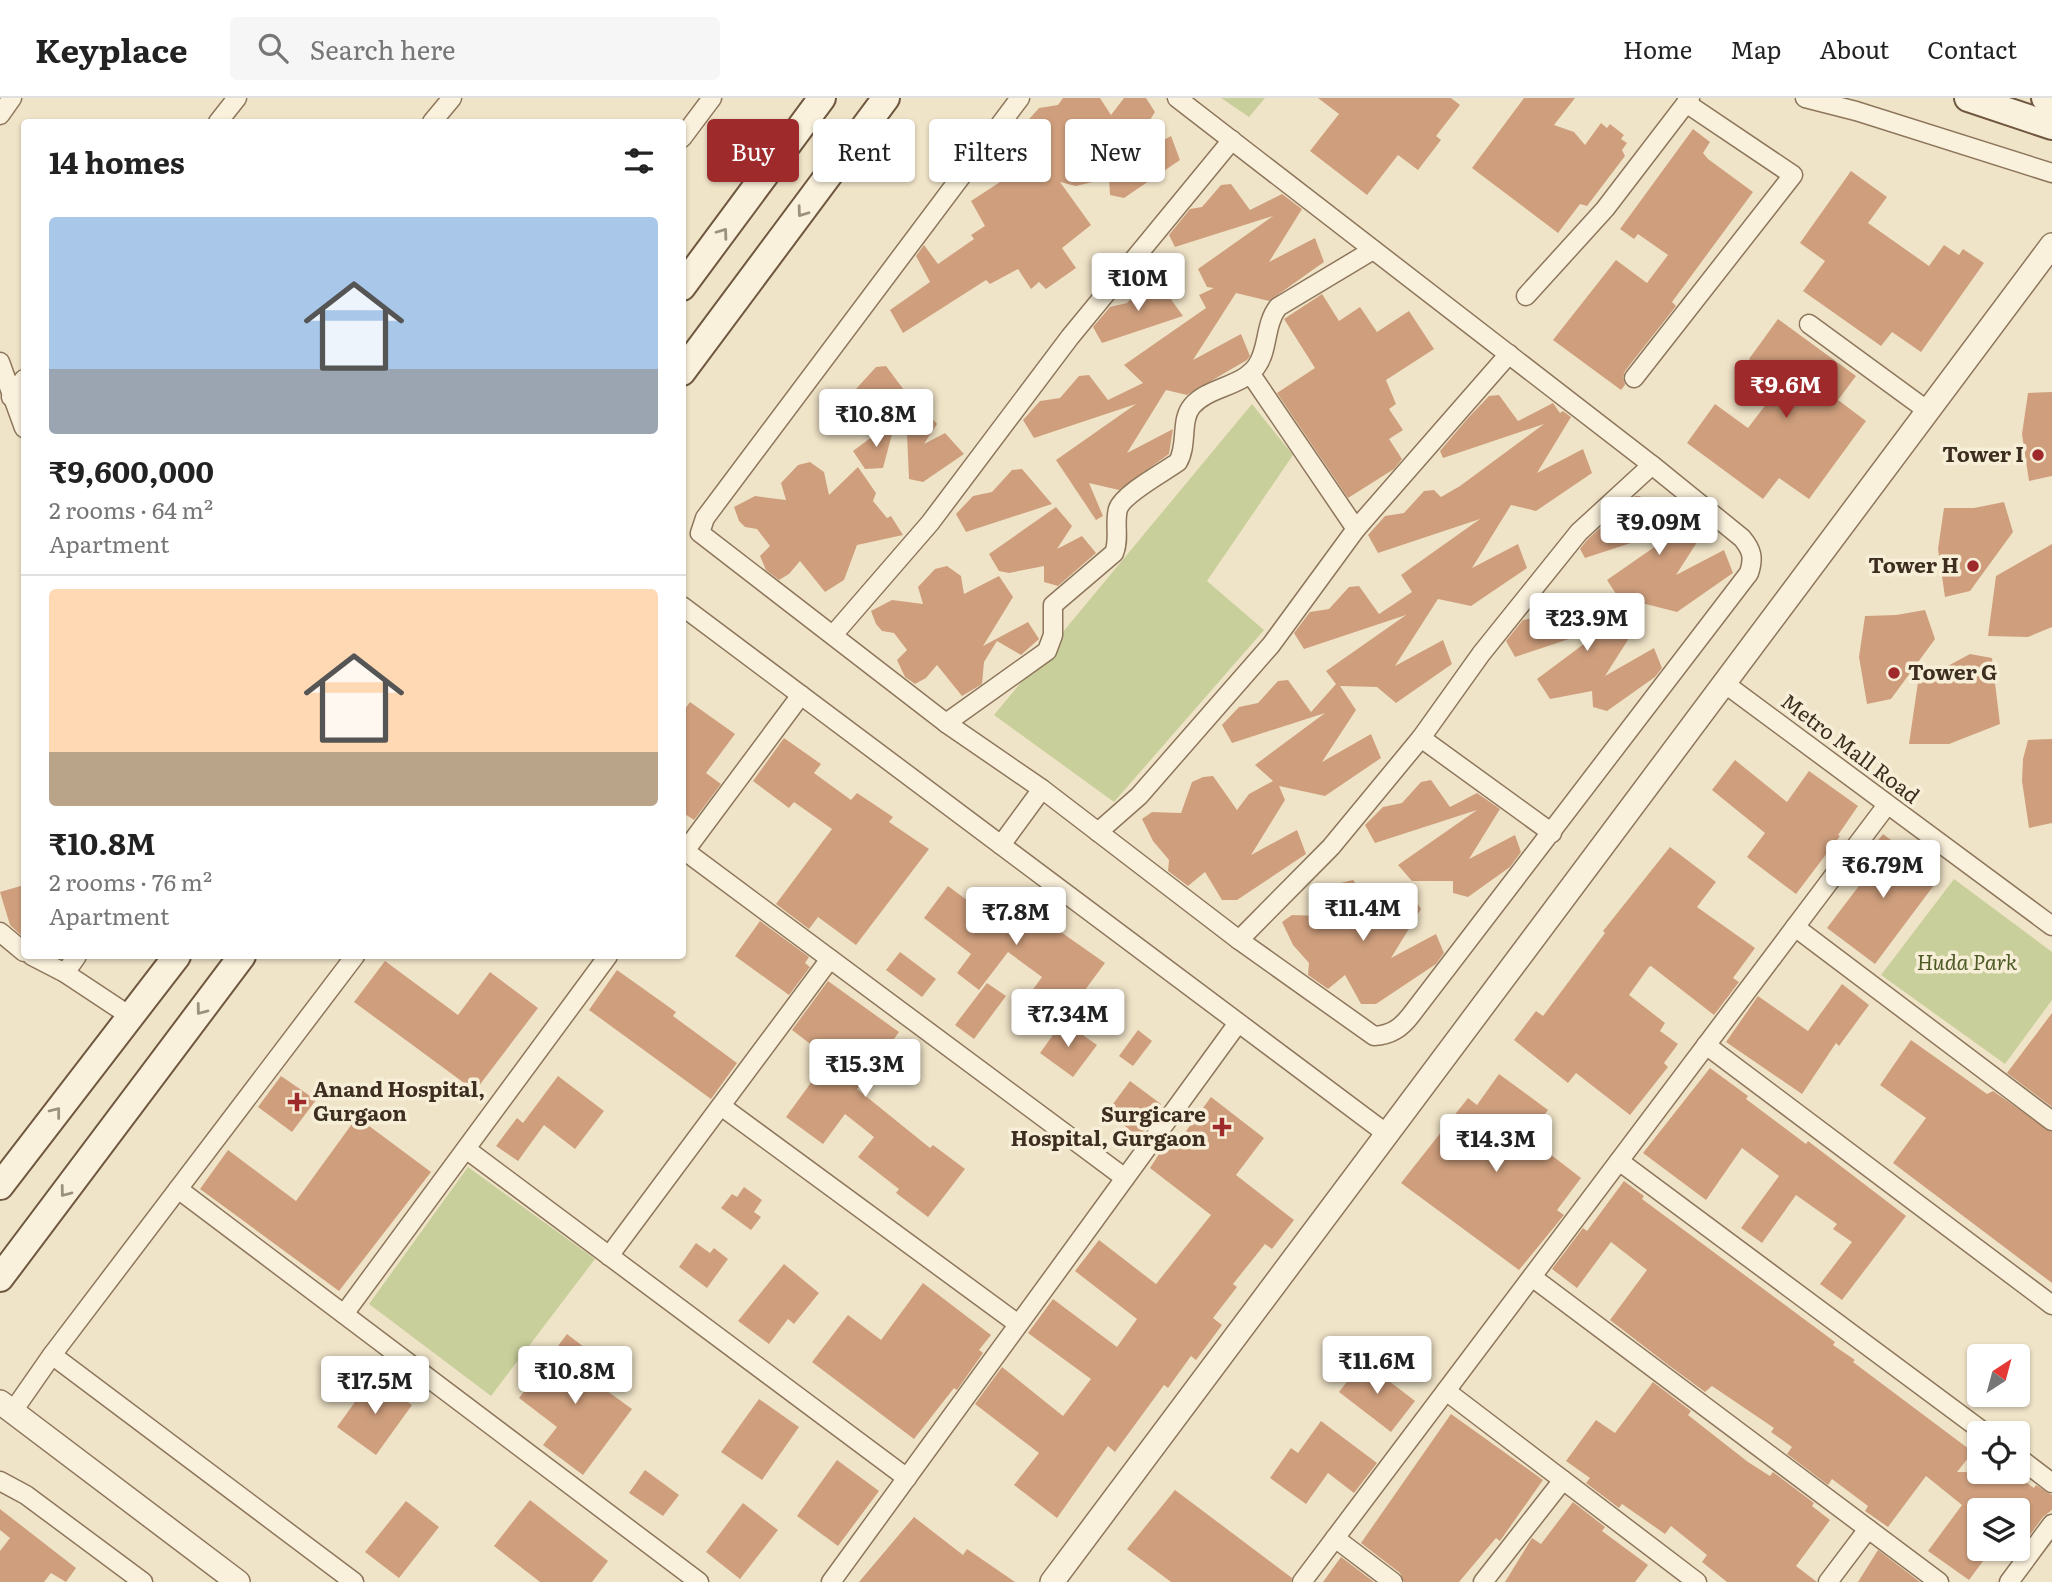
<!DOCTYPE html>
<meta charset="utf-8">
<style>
:root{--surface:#fff;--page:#f6f6f6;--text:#222;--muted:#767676;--line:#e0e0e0;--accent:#9e2a2b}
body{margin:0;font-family:Literata,serif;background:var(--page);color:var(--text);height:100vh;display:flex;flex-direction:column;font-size:26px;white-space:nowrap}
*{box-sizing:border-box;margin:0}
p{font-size:23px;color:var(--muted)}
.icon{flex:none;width:38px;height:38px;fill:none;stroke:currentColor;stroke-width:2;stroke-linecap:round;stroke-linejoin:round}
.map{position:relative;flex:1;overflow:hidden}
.drawer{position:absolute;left:21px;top:21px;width:665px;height:840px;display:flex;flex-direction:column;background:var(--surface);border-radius:7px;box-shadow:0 2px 5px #0004}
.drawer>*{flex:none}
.top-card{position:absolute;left:707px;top:21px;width:665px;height:63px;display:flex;gap:14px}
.needle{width:46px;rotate:36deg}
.tools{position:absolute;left:1967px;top:1246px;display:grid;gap:14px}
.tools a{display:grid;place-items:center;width:63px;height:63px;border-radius:7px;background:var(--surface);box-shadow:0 2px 5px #0004;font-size:35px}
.price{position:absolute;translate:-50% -60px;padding:0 16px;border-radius:7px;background:#fff;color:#222;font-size:23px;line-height:46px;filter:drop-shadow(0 2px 4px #0008)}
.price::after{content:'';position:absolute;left:50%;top:42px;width:21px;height:16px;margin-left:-10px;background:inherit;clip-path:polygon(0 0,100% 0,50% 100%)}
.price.selected{background:var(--accent);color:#fff}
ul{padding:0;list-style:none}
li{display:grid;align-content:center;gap:14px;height:371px;padding:0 28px}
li+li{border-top:2px solid var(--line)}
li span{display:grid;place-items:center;height:217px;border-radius:7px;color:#555}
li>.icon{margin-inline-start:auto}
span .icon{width:126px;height:126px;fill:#fffc;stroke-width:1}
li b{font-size:30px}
h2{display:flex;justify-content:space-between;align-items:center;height:84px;padding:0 28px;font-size:30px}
.tag{padding:0 24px;border-radius:7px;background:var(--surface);box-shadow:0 2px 5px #0004;font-size:24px;line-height:63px}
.tag.selected{background:var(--accent);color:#fff}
header{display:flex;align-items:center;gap:42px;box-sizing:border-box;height:98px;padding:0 35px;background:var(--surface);border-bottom:2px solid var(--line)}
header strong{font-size:33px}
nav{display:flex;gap:38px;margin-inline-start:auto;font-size:24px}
.search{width:490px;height:63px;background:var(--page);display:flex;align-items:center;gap:18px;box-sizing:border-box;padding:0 24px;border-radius:7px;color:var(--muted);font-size:26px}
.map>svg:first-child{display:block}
.green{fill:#c9cf9b}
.building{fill:#cf9f7d}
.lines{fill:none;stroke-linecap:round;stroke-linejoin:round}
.minor-casing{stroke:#8d765c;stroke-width:21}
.tertiary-casing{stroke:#8d765c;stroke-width:26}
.secondary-casing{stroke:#6f573f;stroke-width:30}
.minor{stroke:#faf1dc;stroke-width:18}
.tertiary{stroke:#faf1dc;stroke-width:23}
.secondary{stroke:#faf1dc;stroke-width:26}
.oneway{stroke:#9c907e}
.poi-dot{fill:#9e2a2b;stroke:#f7eed8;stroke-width:2.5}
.labels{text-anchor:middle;stroke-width:7;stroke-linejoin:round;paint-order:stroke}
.poi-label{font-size:21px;font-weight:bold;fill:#3d2e20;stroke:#f7eed8;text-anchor:end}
.street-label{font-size:21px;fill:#3d2e20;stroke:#f7eed8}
.park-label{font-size:21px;font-style:italic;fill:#4d5a26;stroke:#f7eed8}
</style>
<header>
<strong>Keyplace</strong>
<div class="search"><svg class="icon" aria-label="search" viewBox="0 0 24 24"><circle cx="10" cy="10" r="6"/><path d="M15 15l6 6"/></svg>Search here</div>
<nav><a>Home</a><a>Map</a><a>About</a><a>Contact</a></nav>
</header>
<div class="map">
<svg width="2052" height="1484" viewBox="0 0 2052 1484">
<rect width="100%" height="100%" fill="#f0e4c8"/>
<g class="green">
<path d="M1221,0H1265L1249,19Z"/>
<path d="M1252,306L1293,357L1207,483L1264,532L1114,704L994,617Z"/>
<path d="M1954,781L2052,854V902L2005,966L1881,877Z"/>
<path d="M468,1069L595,1161L491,1298L369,1206Z"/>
</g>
<g class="building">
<path d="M1063,0H1100L1111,17L1124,0H1146L1155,14L1125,62L1171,38L1180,62L1124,100L1110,97L1109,80L1076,88L1060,84L1091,127L1062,150L1076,170L1046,191L1039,184L1031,191L1018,171L990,186L986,182L903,235L890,212L930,184L916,158L924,147L938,166L974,141L971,137L985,128L971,103L1038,59L1022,29L1039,10L1058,7Z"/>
<path d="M1318,0H1451L1460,7L1436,38L1441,42L1418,72L1398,57L1367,97L1310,53L1339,16Z"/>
<path d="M1524,0H1575L1554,27L1574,34L1585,47L1601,25L1607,30L1610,26L1624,37L1621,41L1627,45L1622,52L1625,58L1587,108L1580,106L1558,135L1472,70Z"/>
<path d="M1693,31L1710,44L1703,55L1708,61L1753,94L1672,204L1676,208L1625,273L1623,279L1625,287L1621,292L1553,242L1616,162L1647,185L1668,157L1638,136L1634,141L1620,131Z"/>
<path d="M1851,73L1887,99L1868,125L1929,168L1944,147L1959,157L1963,151L1984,165L1921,254L1892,234L1881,248L1803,193L1825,163L1800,145Z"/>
<path d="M1231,86L1250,112L1282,96L1302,111L1269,164L1315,140L1324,164L1269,203L1236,195L1193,262L1241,236L1250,258L1247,262L1187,297L1166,292L1127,355L1173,331L1169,356L1119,392L1089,385L1103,418L1096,422L1056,362L1136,306L1034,340L1023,322L1040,303L1060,300L1079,278L1089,277L1108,302L1143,285L1124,267L1206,210L1199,197L1214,190L1207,189L1198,171L1273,118L1175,149L1169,137L1190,111L1202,109L1221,87Z"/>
<path d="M1157,182L1183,218L1102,245L1093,229L1110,209L1127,205L1147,184Z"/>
<path d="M1322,196L1339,223L1360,209L1377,234L1409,213L1434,251L1386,282L1396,306L1389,311L1403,332L1389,341L1402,361L1394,371L1348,400L1277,295L1315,270L1284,221Z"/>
<path d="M1778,221L1856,278L1838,302L1866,323L1809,401L1779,380L1763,401L1687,345L1715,306L1748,330L1782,285L1749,261Z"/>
<path d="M886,268L904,292L899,308L830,331L820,313L838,295L856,291L876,269Z"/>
<path d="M2052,294V378L2029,383L2022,336L2028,295Z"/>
<path d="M1499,297L1518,323L1553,305L1560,315L1563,313L1571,319L1537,375L1583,351L1592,375L1536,413L1511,407L1472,470L1518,446L1527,470L1471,508L1438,501L1395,568L1443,542L1452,566L1396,605L1377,589L1340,588L1356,612L1322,664L1371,636L1381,660L1325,698L1279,688L1285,702L1251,757L1297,732L1306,756L1237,802H1222L1205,774L1188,788L1168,773L1169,762L1153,743L1142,721L1152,714L1181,715L1192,684L1203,679L1213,678L1237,712L1249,696L1273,683L1255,667L1325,615L1232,645L1222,627L1239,609L1258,605L1278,583L1288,582L1311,614L1336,586L1326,573L1406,517L1304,551L1294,535L1310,514L1329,511L1349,489L1359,488L1379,516L1412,494L1401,477L1480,421L1378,455L1368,437L1385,418L1404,415L1424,393L1434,392L1441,399L1460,388L1544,326L1443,360L1440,353L1468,320L1489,298Z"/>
<path d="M918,304L937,326L924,346L945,335L964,356L923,384L909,381L906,314Z"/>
<path d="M896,321L883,370L865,371L853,353Z"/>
<path d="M810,364L824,374L829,397L858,369L876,395L873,403L887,420L891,418L903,437L857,447L844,482L825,494L800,463L789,476L779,482L766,472L760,458L770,448L757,431L745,429L739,423L734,409L755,398L786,402L781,385L798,367Z"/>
<path d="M1022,371L1052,406L966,434L956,416L973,398L992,394L1012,372Z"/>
<path d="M1635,398H1640L1659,423L1686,410L1708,427L1676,477L1724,452L1733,475L1677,514L1618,499L1607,482L1686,427L1585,460L1580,451L1587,442Z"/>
<path d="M2004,404L2013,434L1970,493L1945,499L1938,451L1944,410H1974Z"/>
<path d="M1056,409L1072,428L1057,451L1082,438L1096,455L1058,488L1044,484V468L1009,475L999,473L989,456Z"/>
<path d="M2052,446V529L2028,539L1988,538L1996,478Z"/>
<path d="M947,468L961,478L964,496L999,478L1013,499L983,548L1028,524L1039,541L1021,557L997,543L984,564L982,586L962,598L937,567L926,580L915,586L905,579L897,562L907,552L894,535L882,533L876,526L871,513L892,502L923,506L918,489L935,471Z"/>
<path d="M1570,496L1589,522L1624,504L1638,526L1605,578L1654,550L1662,570L1655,579L1607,613L1593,609L1592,593L1550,601L1537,581L1608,528L1515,559L1506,543L1523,522L1540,519L1561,497Z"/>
<path d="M1925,512L1935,541L1891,601L1867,606L1859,559L1865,518L1896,517Z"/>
<path d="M1970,556L1992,560L2000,626L1949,646H1909L1918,584Z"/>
<path d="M690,604L735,636L706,675L721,686L694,722L682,714V615Z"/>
<path d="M784,640L821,666L814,675L851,702L857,695L893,719L889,724L929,751L856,847L818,819L809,831L776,806L832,731L794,704L789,710L753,683Z"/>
<path d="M2052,641V725L2029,730L2022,683L2023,661L2028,642Z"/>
<path d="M1735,662L1787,704L1809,673L1858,708L1838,737L1840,738L1796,796L1747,759L1765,735L1712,692Z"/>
<path d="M1431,682L1450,709L1477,695L1500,711L1469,761L1515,737L1521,754L1510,769L1468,799L1453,795V783H1412L1398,767L1477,712L1375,745L1365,727L1383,709L1402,705L1421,684Z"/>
<path d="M1883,736L1940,779L1875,866L1827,830L1874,768L1864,760Z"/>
<path d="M1670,749L1716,784L1697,809L1755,850L1733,880L1739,884L1714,917L1651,868L1649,869L1629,897L1665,925L1660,933L1678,946L1664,965L1668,969L1630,1017L1576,975L1568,985L1514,942L1536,913L1543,918L1605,835L1603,833Z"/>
<path d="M1353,782L1377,815L1389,799L1407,790L1421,811L1391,860L1436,836L1444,855L1436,866L1376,906H1361L1345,877L1328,891L1308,877L1309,865L1293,847L1282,824L1292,817L1320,818L1332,787Z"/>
<path d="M24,787V840L10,827L0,794Z"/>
<path d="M948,788L987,817L1004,794L1105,865L1065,919L1031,894L1042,879L1008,854L979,892L957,875L971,856L924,820Z"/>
<path d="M760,823L809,859L805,865L810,869L789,897L735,858Z"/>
<path d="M900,854L936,881L922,899L886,872Z"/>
<path d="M385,863L458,917L490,874L538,910L475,993L354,904Z"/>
<path d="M617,872L676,914L673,918L737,965L711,1001L589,912Z"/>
<path d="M828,883L899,934L857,991L930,1050L933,1047L965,1071L928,1119L896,1095L899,1091L858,1059L874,1039L845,1016L823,1046L786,1019L829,960L792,932Z"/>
<path d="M987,885L1006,898L974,941L955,927Z"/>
<path d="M1842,886L1869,907L1839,948L1836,945L1802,996L1726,944L1758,898L1808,933Z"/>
<path d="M2052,915V1009L2007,975Z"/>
<path d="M1063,923L1097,947L1073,979L1040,955Z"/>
<path d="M1138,932L1152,943L1133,968L1119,958Z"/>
<path d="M1911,942L1987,996L1993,993L2052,1034V1185L1893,1065L1926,1020L1880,987Z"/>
<path d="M1710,970L1748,998L1746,1001L1806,1046L1808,1043L1906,1118L1842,1202L1820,1186L1852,1144L1833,1131L1837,1126L1796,1097L1762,1145L1741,1130L1779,1078L1742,1050L1706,1102L1643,1055Z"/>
<path d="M1499,976L1548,1012L1528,1039L1581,1080L1557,1112L1564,1117L1519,1172L1401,1085L1468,1000L1477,1007Z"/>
<path d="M281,978L316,1002L292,1034L258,1009Z"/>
<path d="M558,978L604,1013L575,1051L544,1027L518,1063L496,1048L517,1020L523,1025Z"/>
<path d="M1130,983L1161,1006L1140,1040L1107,1014Z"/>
<path d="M1211,999L1264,1040L1236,1077L1294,1122L1272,1151L1265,1146L1233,1186L1237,1189L1213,1220L1222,1227L1196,1262L1191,1258L1168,1290L1164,1287L1115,1354L1108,1348L1057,1420L1014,1387L1039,1355L975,1306L1002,1269L1063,1318L1091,1281L1028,1235L1053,1201L1117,1249L1137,1221L1075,1173L1099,1142L1156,1186L1211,1117L1150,1070L1173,1034L1181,1040Z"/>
<path d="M357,1019L431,1074L339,1193L200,1091L228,1052L296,1103Z"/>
<path d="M1624,1083L1644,1098L1642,1101L1835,1244L1833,1247L1855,1262L1853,1264L1973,1354L1957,1374H2012L2034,1390L2036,1387L2052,1397V1412L2043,1419L2018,1453V1412H1979V1451H1992L1969,1482L1928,1453L1962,1407L1926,1378L1888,1429L1865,1413L1868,1408L1832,1381L1828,1387L1787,1356L1792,1349L1771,1334L1774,1330L1712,1288L1705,1294L1667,1266L1610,1222L1647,1172L1611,1144L1577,1190L1552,1171L1583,1130L1587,1133Z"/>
<path d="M744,1089L762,1102L754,1114L761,1119L751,1132L721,1110L732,1096L737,1099Z"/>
<path d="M696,1145L710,1155L714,1150L728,1161L707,1190L679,1169Z"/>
<path d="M784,1166L819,1195L794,1226L788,1221L769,1246L738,1223Z"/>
<path d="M923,1185L991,1237L979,1252L983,1255L957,1292L954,1290L914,1341L812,1264L848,1217L881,1242Z"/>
<path d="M567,1236L598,1260L585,1277L632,1311L583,1377L543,1347L557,1329L519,1300Z"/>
<path d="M1363,1263L1415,1303L1391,1334L1339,1294Z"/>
<path d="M373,1279L412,1307L376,1357L337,1329Z"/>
<path d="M1653,1284L1691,1313L1688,1317L1748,1364L1770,1378L1773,1374L1814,1405L1812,1408L1830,1422L1796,1468L1817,1484H1727L1702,1464L1707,1457L1671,1428L1665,1436L1622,1406L1619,1410L1586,1385L1590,1380L1566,1363L1596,1322L1615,1335Z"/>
<path d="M759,1301L799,1329L762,1382L721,1354Z"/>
<path d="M1451,1316L1543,1382L1500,1443L1496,1440L1459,1484H1404L1400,1475L1361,1445Z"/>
<path d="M1321,1323L1377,1365L1354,1395L1328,1375L1306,1406L1270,1380L1291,1350L1298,1355Z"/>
<path d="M837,1362L879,1393L838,1448L797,1418Z"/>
<path d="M645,1372L679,1397L663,1418L629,1395Z"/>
<path d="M1175,1392L1292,1480L1291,1484H1171L1127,1451Z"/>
<path d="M530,1402L608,1463L592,1484H540L494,1448Z"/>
<path d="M406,1403L439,1429L399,1480L365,1454Z"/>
<path d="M1573,1404L1605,1429L1602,1433L1648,1467L1635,1484H1505L1532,1440L1541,1446Z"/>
<path d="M743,1405L778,1432L740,1481L706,1454Z"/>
<path d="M0,1411L76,1470L66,1484L51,1475L44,1484H0V1453L10,1440L0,1432Z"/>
<path d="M914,1419L963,1457L967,1451L1015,1484H859Z"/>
<path d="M1878,1452L1920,1484H1858Z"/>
<path d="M1341,1459L1374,1484H1323Z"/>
</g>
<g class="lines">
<defs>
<g id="minor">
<path d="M1020,0L705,420L700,435L946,625L1042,691L1239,842L1374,938C1391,937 1401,930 1411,917L1749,475C1754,460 1752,452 1742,440L1652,367L1177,0"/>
<path d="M1805,0L1856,13L2052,75"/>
<path d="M0,17L12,0"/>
<path d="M218,24L237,0"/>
<path d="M432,24L452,0"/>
<path d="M682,40L712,0"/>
<path d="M1526,198L1605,111L1690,0"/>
<path d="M1809,226L1928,313"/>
<path d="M0,264L24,330"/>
<path d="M1250,275L1356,431"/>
<path d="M1634,280L1793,77L1686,5"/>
<path d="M11,299L24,281"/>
<path d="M682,508L1387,1036"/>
<path d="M833,537L930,425L1070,239L1232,42"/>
<path d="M1724,585L2052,828"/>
<path d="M946,625L1047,553L1053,537V507L1114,455C1120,441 1114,426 1118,411C1123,396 1164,374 1178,364C1188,347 1180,322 1192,308C1208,289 1241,289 1256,269C1269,252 1264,227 1278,209L1373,152"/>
<path d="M1421,640L1552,735"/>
<path d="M1098,734L1139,698L1271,547L1356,431L1509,256"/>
<path d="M1001,747L1042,691"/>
<path d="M685,753L1125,1080"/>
<path d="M682,757L801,597"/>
<path d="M1795,829L2052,1023"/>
<path d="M0,834L24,854"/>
<path d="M1239,842L1331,749L1421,640L1481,556L1579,434L1652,367"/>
<path d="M32,858L65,875L130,918"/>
<path d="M65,875L77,858"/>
<path d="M1706,947L2052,1207"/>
<path d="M721,1008L1018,1226"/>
<path d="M466,1051L907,1380"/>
<path d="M1619,1063L1985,1335"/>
<path d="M178,1091L699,1484"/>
<path d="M609,1158L830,861"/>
<path d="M1532,1179L1939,1484"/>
<path d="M344,1216L608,858"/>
<path d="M52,1257L354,1484"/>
<path d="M1446,1293L1697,1484"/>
<path d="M13,1313L52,1257L355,858"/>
<path d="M2018,1359L2052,1385"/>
<path d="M0,1383L26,1397L143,1484"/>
<path d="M1335,1440L1393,1484"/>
<path d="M831,1484L1238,925"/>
<path d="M1302,1484L1887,707"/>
<path d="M1483,1484L1563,1382"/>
<path d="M1828,1484L1868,1431"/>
<path d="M2009,1484L2052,1426"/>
</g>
<g id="tertiary">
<path d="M0,1304L238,1484"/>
<path d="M1052,1484L2052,147"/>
</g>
<g id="secondary">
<path d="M1968,0L2052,28"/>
<path d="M2045,0L2052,2"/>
<path d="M682,189L822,0"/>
<path d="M682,274L886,0"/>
<path d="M0,1088L177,858"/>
<path d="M0,1180L242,858"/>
</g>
</defs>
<use href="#minor" class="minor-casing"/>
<use href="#tertiary" class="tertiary-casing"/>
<use href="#secondary" class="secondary-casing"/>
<use href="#minor" class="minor"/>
<use href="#tertiary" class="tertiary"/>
<use href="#secondary" class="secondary"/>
</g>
<defs><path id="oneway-chevron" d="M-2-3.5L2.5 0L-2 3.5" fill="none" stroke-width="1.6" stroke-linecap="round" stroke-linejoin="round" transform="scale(1.75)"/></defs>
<g class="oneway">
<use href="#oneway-chevron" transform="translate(802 114) rotate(126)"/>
<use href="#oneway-chevron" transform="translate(723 135) rotate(-54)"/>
<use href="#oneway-chevron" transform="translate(201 912) rotate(127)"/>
<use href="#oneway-chevron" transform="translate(56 1014) rotate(-52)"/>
<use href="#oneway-chevron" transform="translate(65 1094) rotate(127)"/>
</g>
<g class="poi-dot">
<circle cx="2038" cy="357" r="7"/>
<circle cx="1973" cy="468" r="7"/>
<circle cx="1894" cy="575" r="7"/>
<path d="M293.5 993.5h7v7h7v7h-7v7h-7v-7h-7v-7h7z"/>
<path d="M1218.5 1018.5h7v7h7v7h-7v7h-7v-7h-7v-7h7z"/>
</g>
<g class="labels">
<g class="poi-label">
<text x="2024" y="364">Tower I</text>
<text x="1959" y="475">Tower H</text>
<text x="1908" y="582" text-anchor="start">Tower G</text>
<text x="313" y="999" text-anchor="start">Anand Hospital,<tspan x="313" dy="24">Gurgaon</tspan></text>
<text x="1206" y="1024">Surgicare<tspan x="1206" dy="24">Hospital, Gurgaon</tspan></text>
</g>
<g class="street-label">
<text transform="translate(1850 651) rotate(37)" y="7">Metro Mall Road</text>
</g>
<g class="park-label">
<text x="1967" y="872">Huda Park</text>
</g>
</g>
</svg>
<div class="tools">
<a><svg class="needle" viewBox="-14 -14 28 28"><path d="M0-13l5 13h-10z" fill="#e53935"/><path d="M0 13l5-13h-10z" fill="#767676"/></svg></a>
<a><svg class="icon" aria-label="locate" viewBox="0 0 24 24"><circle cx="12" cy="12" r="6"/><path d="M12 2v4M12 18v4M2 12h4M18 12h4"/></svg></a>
<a><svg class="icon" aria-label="layers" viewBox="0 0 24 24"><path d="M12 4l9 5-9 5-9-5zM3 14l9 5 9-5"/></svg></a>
</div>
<b class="price" style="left:1138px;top:215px">₹10M</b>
<b class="price selected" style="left:1786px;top:322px">₹9.6M</b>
<b class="price" style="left:876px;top:351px">₹10.8M</b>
<b class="price" style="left:1659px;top:459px">₹9.09M</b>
<b class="price" style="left:1587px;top:555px">₹23.9M</b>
<b class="price" style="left:1883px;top:802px">₹6.79M</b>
<b class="price" style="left:1363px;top:845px">₹11.4M</b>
<b class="price" style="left:1016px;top:849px">₹7.8M</b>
<b class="price" style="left:1068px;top:951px">₹7.34M</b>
<b class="price" style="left:865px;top:1001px">₹15.3M</b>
<b class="price" style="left:1496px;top:1076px">₹14.3M</b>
<b class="price" style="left:1377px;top:1298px">₹11.6M</b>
<b class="price" style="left:575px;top:1308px">₹10.8M</b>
<b class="price" style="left:375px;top:1318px">₹17.5M</b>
<div class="top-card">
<a class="tag selected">Buy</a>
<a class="tag">Rent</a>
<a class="tag">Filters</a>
<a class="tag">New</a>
</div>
<section class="drawer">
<h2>14 homes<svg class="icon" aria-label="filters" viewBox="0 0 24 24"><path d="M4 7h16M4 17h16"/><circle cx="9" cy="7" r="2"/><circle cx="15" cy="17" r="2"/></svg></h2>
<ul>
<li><span style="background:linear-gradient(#a9c7e8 70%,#9aa5b1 0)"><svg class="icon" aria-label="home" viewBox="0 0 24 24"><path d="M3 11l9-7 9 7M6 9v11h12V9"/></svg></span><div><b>₹9,600,000</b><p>2 rooms · 64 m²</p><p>Apartment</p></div></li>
<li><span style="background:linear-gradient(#ffd9b3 75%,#b9a48a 0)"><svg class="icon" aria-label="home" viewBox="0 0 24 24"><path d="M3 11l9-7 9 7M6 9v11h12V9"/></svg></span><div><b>₹10.8M</b><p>2 rooms · 76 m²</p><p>Apartment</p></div></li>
</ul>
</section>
</div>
